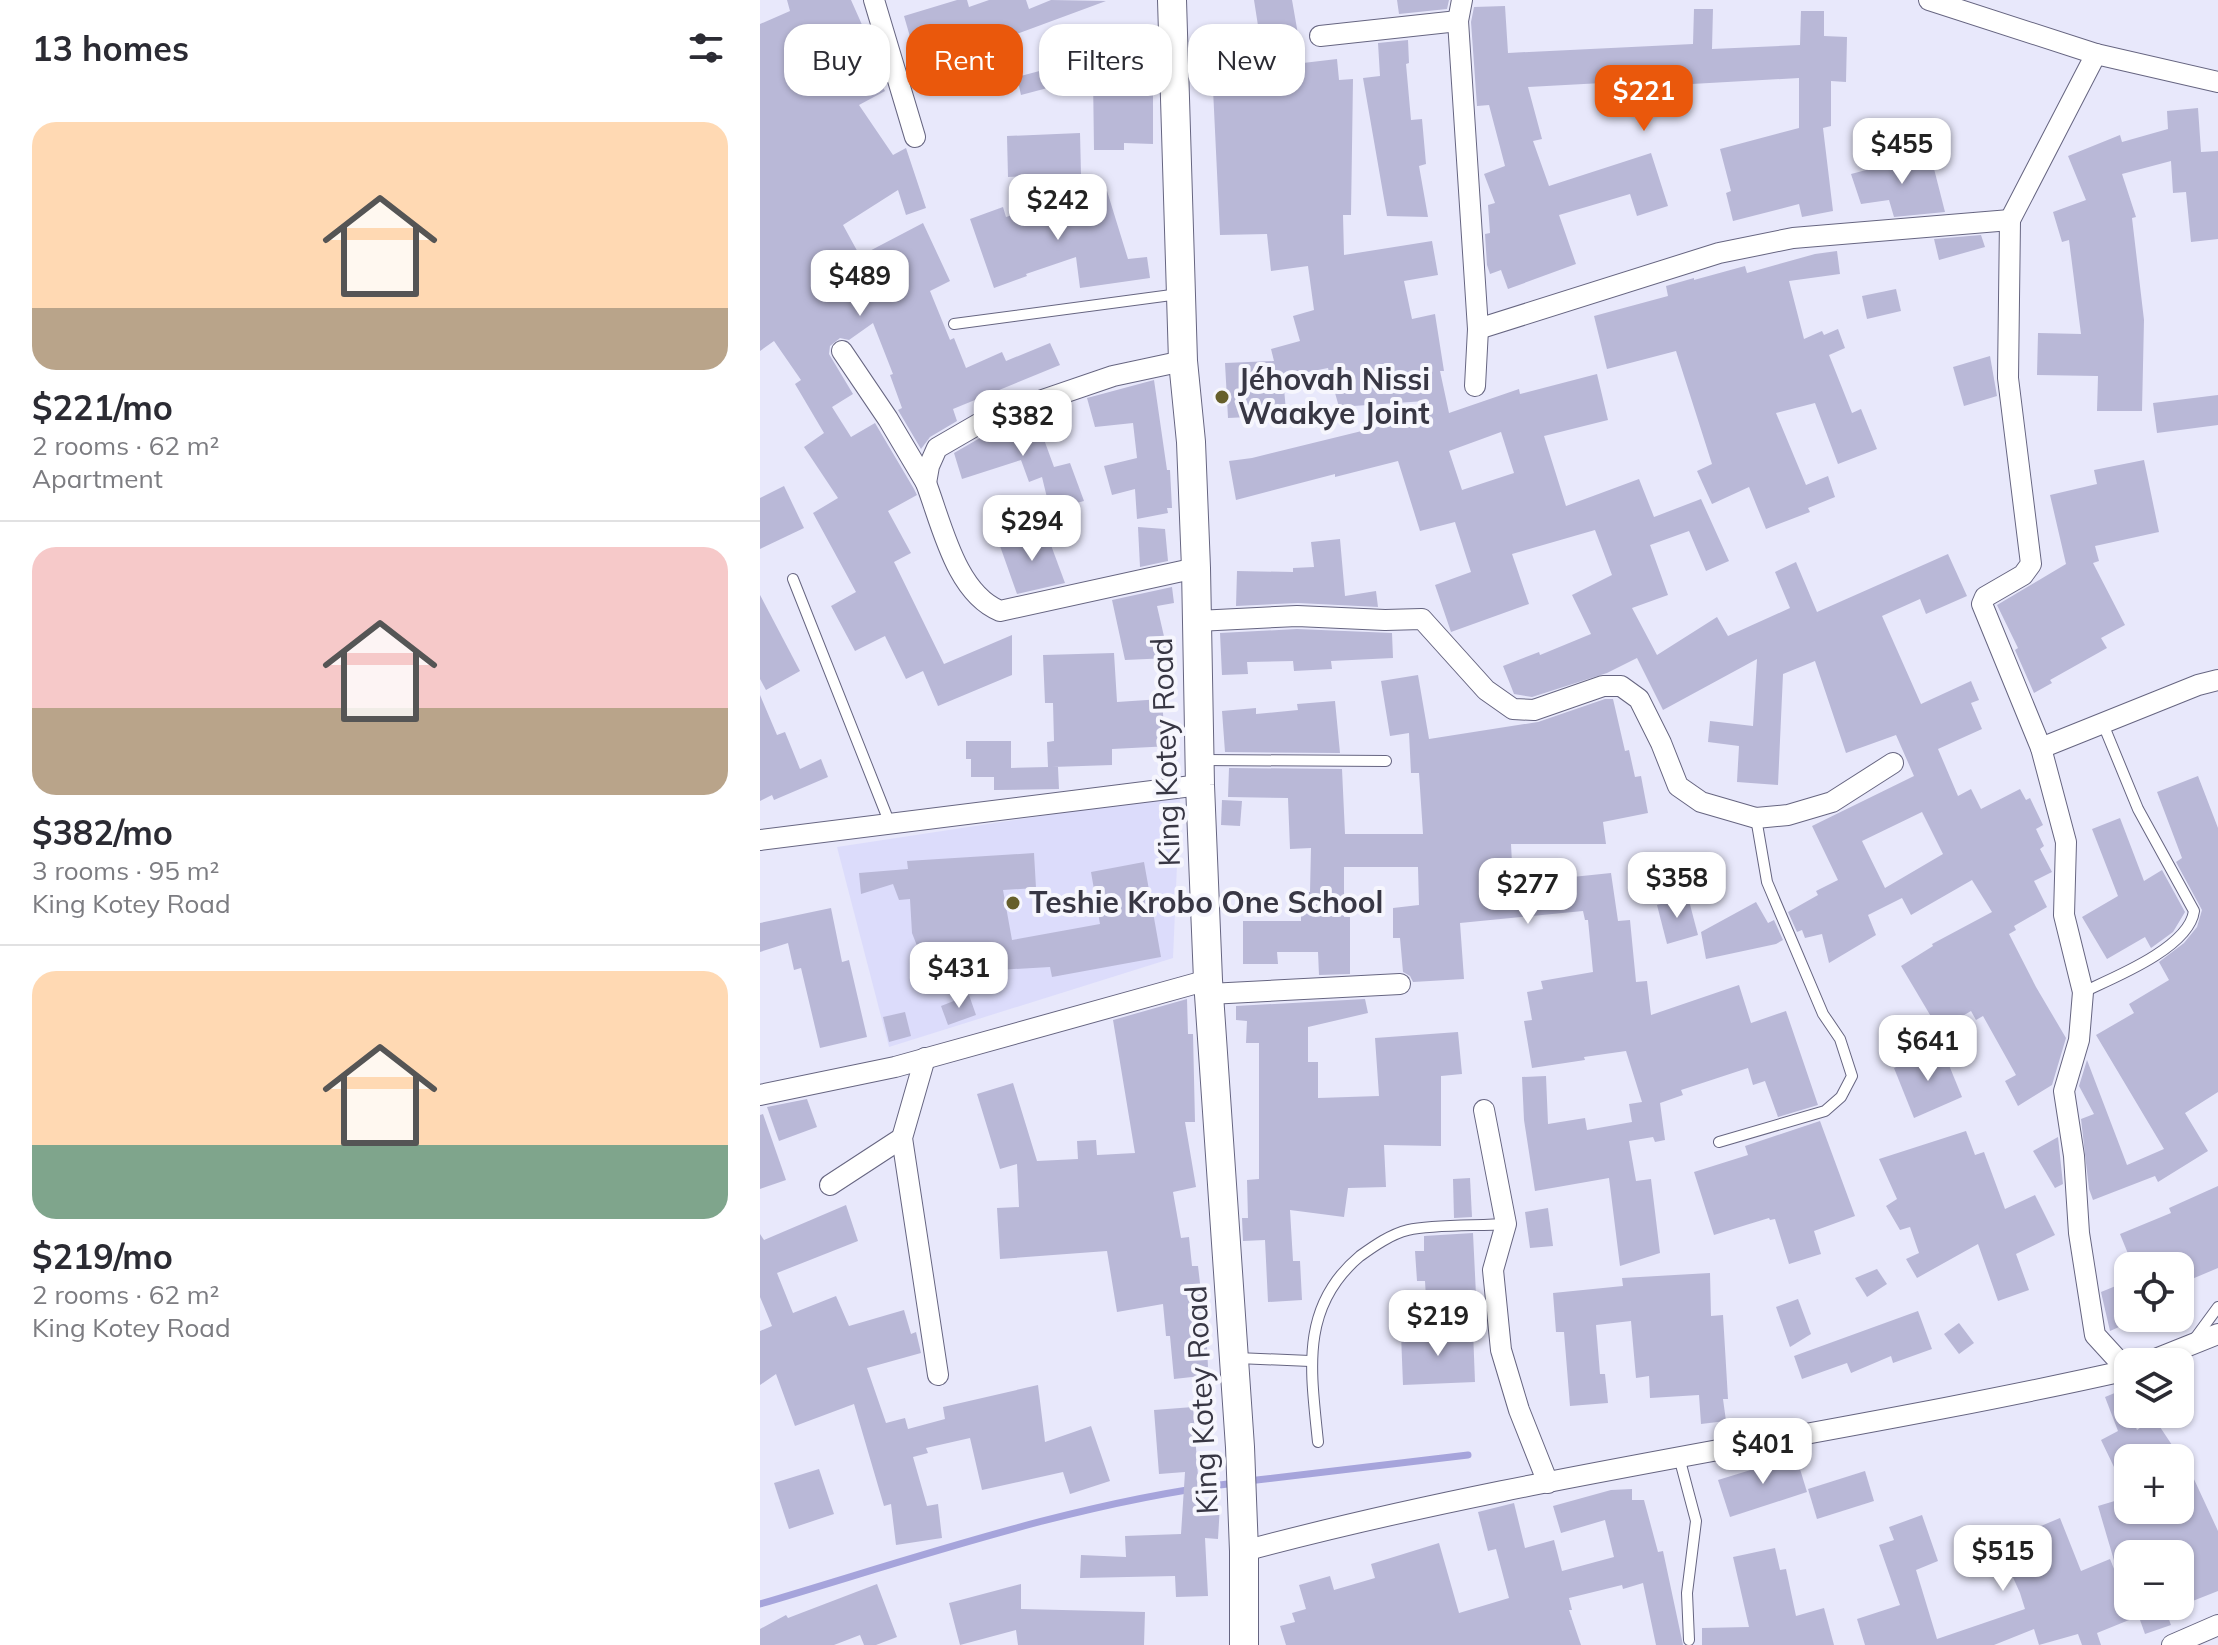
<!DOCTYPE html>
<meta charset="utf-8">
<style>
:root{--surface:#fff;--page:#f2f2f3;--text:#2b2b33;--muted:#7c7c81;--line:#e1e1e2;--accent:#ea580c}
body{margin:0;font-family:Mulish,sans-serif;background:var(--page);color:var(--text);height:100vh;display:flex;flex-direction:column;font-size:30px;white-space:nowrap}
*{box-sizing:border-box;margin:0}
p{font-size:26px;color:var(--muted)}
.icon{flex:none;width:44px;height:44px;fill:none;stroke:currentColor;stroke-width:2;stroke-linecap:round;stroke-linejoin:round}
.map{position:relative;flex:1;overflow:hidden}
.panel{display:flex;flex-direction:column;background:var(--surface);width:760px}
.panel>*{flex:none}
.hud{position:absolute;left:24px;top:24px;width:760px;height:72px;display:flex;gap:16px}
.fabs{position:absolute;left:1354px;top:1252px;display:grid;gap:16px}
.fabs a{display:grid;place-items:center;width:80px;height:80px;border-radius:16px;background:var(--surface);box-shadow:0 2px 6px #0004;font-size:40px}
.price{position:absolute;translate:-50% -68px;padding:0 18px;border-radius:16px;background:#fff;color:#222;font-size:26px;line-height:52px;filter:drop-shadow(0 2px 4px #0008)}
.price::after{content:'';position:absolute;left:50%;top:48px;width:24px;height:18px;margin-left:-12px;background:inherit;clip-path:polygon(0 0,100% 0,50% 100%)}
.price.current{background:var(--accent);color:#fff}
ul{padding:0;list-style:none}
li{display:grid;align-content:center;gap:16px;height:424px;padding:0 32px}
li+li{border-top:2px solid var(--line)}
li span{display:grid;place-items:center;height:248px;border-radius:24px;color:#555}
li>.icon{margin-inline-start:auto}
span .icon{width:144px;height:144px;fill:#fffc;stroke-width:1}
li b{font-size:34px}
h2{display:flex;justify-content:space-between;align-items:center;height:96px;padding:0 32px;font-size:34px}
.tag{padding:0 28px;border-radius:24px;background:var(--surface);box-shadow:0 2px 6px #0004;font-size:28px;line-height:72px}
.tag.current{background:var(--accent);color:#fff}
main{display:flex;flex:1;min-height:0}
.map>svg:first-child{display:block}
.built{fill:#dcdcfb}
.lines{fill:none;stroke-linecap:round;stroke-linejoin:round}
.stream{stroke:#a6a4db;stroke-width:7}
.building{fill:#b9b8d7;fill-rule:evenodd}
.lane-casing{stroke:#666581;stroke-width:12}
.street-casing{stroke:#666581;stroke-width:22}
.secondary-casing{stroke:#666581;stroke-width:30}
.lane{stroke:#fff;stroke-width:10}
.street{stroke:#fff;stroke-width:20}
.secondary{stroke:#fff;stroke-width:28}
.poi-dot{fill:#665f2b;stroke:#f6f6fd;stroke-width:3}
.labels{text-anchor:middle;stroke-width:8;stroke-linejoin:round;paint-order:stroke}
.poi-label{font-size:30px;font-weight:bold;fill:#383744;stroke:#f6f6fd;text-anchor:start}
.street-label{font-size:30px;fill:#383744;stroke:#f6f6fd}
</style>
<main>
<section class="panel">
<h2>13 homes<svg class="icon" aria-label="filters" viewBox="0 0 24 24"><path d="M4 7h16M4 17h16"/><circle cx="9" cy="7" r="2"/><circle cx="15" cy="17" r="2"/></svg></h2>
<ul>
<li><span style="background:linear-gradient(#ffd9b3 75%,#b9a48a 0)"><svg class="icon" aria-label="home" viewBox="0 0 24 24"><path d="M3 11l9-7 9 7M6 9v11h12V9"/></svg></span><div><b>$221/mo</b><p>2 rooms · 62 m²</p><p>Apartment</p></div></li>
<li><span style="background:linear-gradient(#f6c9c9 65%,#b9a48a 0)"><svg class="icon" aria-label="home" viewBox="0 0 24 24"><path d="M3 11l9-7 9 7M6 9v11h12V9"/></svg></span><div><b>$382/mo</b><p>3 rooms · 95 m²</p><p>King Kotey Road</p></div></li>
<li><span style="background:linear-gradient(#ffd9b3 70%,#7fa58c 0)"><svg class="icon" aria-label="home" viewBox="0 0 24 24"><path d="M3 11l9-7 9 7M6 9v11h12V9"/></svg></span><div><b>$219/mo</b><p>2 rooms · 62 m²</p><p>King Kotey Road</p></div></li>
</ul>
</section>
<div class="map">
<svg width="1458" height="1645" viewBox="0 0 1458 1645">
<rect width="100%" height="100%" fill="#e8e8fb"/>
<path class="built" d="M420,795L413,958L129,1047L77,847Z"/>
<g class="lines">
<g class="stream">
<path d="M488,1481L708,1455"/>
<path d="M0,1604C156,1558 313,1503 475,1483"/>
</g>
</g>
<g class="building">
<path d="M27,0H91L107,36L97,41L125,91L99,105L133,155L146,148L166,208L146,215L138,190L83,225L100,256L163,223L190,281L170,291L190,340L194,338L206,368L242,352L246,361L290,343L300,365L193,409L197,421L170,437L161,449L138,410L142,408L130,375L133,374L113,323L89,340L80,338L70,346L69,354L93,394L72,407L91,437L115,423L154,489L157,495L128,511L151,553L134,562L184,664L252,635V675L178,706L163,671L146,679L125,636L95,651L71,606L96,592L53,513L78,498L44,447L64,433L35,384L41,380L14,341L0,351V24L30,11Z"/>
<path d="M197,0H207L209,7L229,0H266L269,9L291,0L346,1L200,55L205,73L164,85L144,16Z"/>
<path d="M494,0H532L543,63L577,59L579,80L593,79L591,215H583L584,255L672,241L678,275L644,281L652,319L675,314L684,371H680L689,413L759,389L760,394L837,374L848,420L784,436L806,506L879,479L894,517L941,499L969,561L946,571L929,531L890,545L908,595L872,608L897,655L957,617L968,636L1030,608L1015,572L1036,562L1057,612L1188,554L1207,596L1166,614L1160,599L1122,616L1161,704L1211,681L1219,700L1211,703L1222,729L1178,749L1198,796L1211,789L1221,809L1260,789L1266,800L1270,798L1283,825L1276,829L1284,846L1280,849L1292,872L1274,881L1287,907L1254,926L1256,930L1249,934L1276,987L1306,1038L1292,1085L1258,1106L1245,1081L1256,1075L1223,1016L1216,1020L1211,1011L1179,1030L1141,966L1173,946L1172,944L1232,912L1212,880L1151,915L1142,898L1108,915L1116,935L1069,963L1062,934L1045,938L1042,930L1037,932L1028,912L1058,895L1056,891L1078,880L1052,826L1154,776L1136,735L1086,753L1055,661L1023,674L1018,785L977,782L979,746L948,742L950,721L993,726L997,659L903,710L877,658L847,673L772,697L754,694L743,666L779,652L780,655L831,634L812,595L852,575L835,530L752,554L769,604L691,632L675,585L711,572L695,522L660,531L638,461L575,477V474L476,500L469,461L492,458L667,415L665,401L579,407L568,368L523,377L526,411L489,413V417L468,418L465,363L514,361L511,349L540,341L533,316L554,310L548,266L511,271L507,234L460,235L453,89L478,87L473,35L499,32ZM741,432L754,473L702,490L689,451ZM1162,812L1183,854L1125,888L1102,841Z"/>
<path d="M637,0H689L687,9L639,14Z"/>
<path d="M745,6L748,53L933,44L934,9H953L952,49L1040,45L1041,11H1064V36L1087,37L1086,82L1071,81V126L1063,128L1073,211L1042,217L1039,204L973,221L966,193L971,191L960,149L1039,128V78L861,88V82L768,87L782,139L773,141L789,186L891,153L908,206L877,216L870,194L799,215L816,264L748,289L741,270L730,274L727,265L725,234L730,233L728,205L735,203L724,174L745,166L729,105L717,106L711,22L714,7Z"/>
<path d="M648,40L649,63L646,64L651,120L662,119L666,164L659,166L668,217L627,216L603,78L620,76L618,43Z"/>
<path d="M388,42L393,66V144L364,143V150H334L333,76L261,95L257,77Z"/>
<path d="M1438,108L1441,152L1458,151V239L1431,242L1426,192L1413,193L1411,161L1362,174L1376,217L1372,218L1384,320L1382,411H1337L1338,376L1277,375L1278,333L1321,334L1309,240L1302,242L1293,212L1326,200L1308,156L1360,135L1362,142L1408,129L1407,111Z"/>
<path d="M320,133L321,174L248,177L247,136Z"/>
<path d="M1170,153L1185,212L1134,217L1129,200L1101,204L1091,174L1125,165V162L1155,154L1156,157Z"/>
<path d="M347,191L368,259L387,257L390,278L320,288L316,257L266,274L267,276L234,288L210,219L243,207L246,217L322,193V199Z"/>
<path d="M1221,235L1225,247L1179,260L1174,239Z"/>
<path d="M1077,251L1080,274L1029,281L1044,339L1062,331L1064,335L1078,329L1085,348L1069,355L1092,413L1101,409L1117,449L1078,464L1055,403L1016,413L1046,485L1068,476L1075,497L1048,508L1050,512L1006,529L989,487L952,504L937,471L952,464L916,351L847,369L834,316L908,296L906,286L934,278V280L985,266L987,273L1055,254Z"/>
<path d="M1136,289L1141,311L1107,319L1102,296Z"/>
<path d="M1230,356L1237,396L1204,406L1193,367Z"/>
<path d="M394,380L407,470H410L412,508H407L408,513L377,519L375,489L352,495L344,466L377,458L373,423L335,427L327,398Z"/>
<path d="M1458,395V425L1397,433L1393,403Z"/>
<path d="M291,411L297,428L282,434L294,467L310,463L324,501L290,510L282,477L269,482L261,460L202,479L194,453L232,431Z"/>
<path d="M1384,460L1399,532L1335,546L1339,561L1333,563L1365,625L1341,638L1347,648L1290,680L1292,683L1274,693L1255,650L1258,648L1237,605L1306,564L1290,495L1337,484L1334,470Z"/>
<path d="M24,486L44,528L0,549V498Z"/>
<path d="M378,527L405,529L408,561L380,567Z"/>
<path d="M285,529L305,583L257,594L240,546Z"/>
<path d="M580,539L585,596L616,591L618,607L538,603L476,606L477,571L533,572V568L554,567L551,542Z"/>
<path d="M412,587L414,603L397,606L409,658L365,660L352,600Z"/>
<path d="M0,595L40,671L6,690L0,679Z"/>
<path d="M537,629L632,633L633,658L571,661L572,669L534,671L533,661L487,662L488,674L462,675L460,633Z"/>
<path d="M354,653L357,702L402,699L404,728L410,727L411,746L352,749V765L292,767H298L299,789L234,790V777H211V759H206V741H251V768L288,767L287,742L294,741L293,703H285L283,655Z"/>
<path d="M658,675L669,739L778,722L845,699H853L865,751L869,750L875,777L881,776L888,813L843,822L846,844H751L753,883L851,873L858,921L870,920L876,982L887,981L891,1015L979,985L991,1023L1026,1011L1058,1105L1018,1117L1005,1081L993,1085L988,1068L921,1090L923,1095L900,1103L905,1140L895,1142L893,1137L869,1141L876,1181L891,1179L900,1253L860,1266L849,1178L775,1191L764,1120L762,1077L786,1076L788,1124L825,1118L827,1130L872,1122L869,1104L882,1102L866,1051L824,1057L825,1060L772,1068L764,1021L772,1020L767,992L783,989L781,981L833,972L828,920H825L823,911L700,923L704,979L653,982L650,976L643,972L640,938H633V908L659,905L658,867H584V917H590V974L559,975L558,952H517L518,964H483V921H541V892H550L551,848L530,849L528,798L468,797L469,768L582,769L585,834H663L659,773H651L649,733L630,736L621,681Z"/>
<path d="M0,695L17,735L25,732L40,769L61,759L68,777L14,800L12,795L0,801Z"/>
<path d="M575,701L580,753L465,752L462,711L496,708V714L538,710L537,704Z"/>
<path d="M1438,776L1458,828V1092L1425,1113L1448,1151L1398,1182L1395,1176L1333,1200L1329,1189L1321,1119L1334,1114L1319,1086L1327,1060L1367,1165L1404,1149L1336,1035L1374,1013L1369,1004L1409,980L1399,962L1424,943L1437,927L1442,910L1416,862L1422,858L1397,792Z"/>
<path d="M462,800L482,801L480,826L461,825Z"/>
<path d="M1360,818L1384,881L1402,870L1425,912L1413,932L1391,948L1385,937L1347,959L1322,917L1358,896L1332,829Z"/>
<path d="M274,853L276,888L243,890L252,940L340,924L331,872L384,862L401,957L292,977L290,967L168,974L152,933L150,899L139,900L133,884L101,894L99,873L148,869L147,861Z"/>
<path d="M928,897L938,935L907,944L897,905Z"/>
<path d="M996,902L1008,923L1014,920L1023,940L1016,944L946,959L941,932Z"/>
<path d="M71,908L82,962L89,960L107,1037L60,1048L41,968L34,970L28,943L0,952V923Z"/>
<path d="M209,995L216,1015L188,1025L181,1006Z"/>
<path d="M427,999L428,1034H433L435,1122H425L436,1187L413,1192L421,1238L429,1237L432,1266H438L443,1309L445,1308L448,1367L440,1368L441,1376L414,1379L410,1336H406L403,1304L357,1312L347,1251L240,1259L237,1208L259,1207L257,1164L240,1169L217,1094L253,1083L277,1161L318,1159L317,1141L336,1140L337,1155L375,1153L353,1020Z"/>
<path d="M605,999L608,1013L548,1027V1062H558V1098L619,1096L615,1038L698,1032L702,1074L681,1076V1146L624,1145L626,1187L588,1188L584,1217L530,1210L533,1261H540L542,1300L508,1302L505,1240L483,1241L482,1218H488L487,1180L499,1179V1043H486L487,1021L476,1020V1006Z"/>
<path d="M145,1012L151,1036L129,1042L123,1017Z"/>
<path d="M1182,1048L1202,1097L1154,1118L1134,1068Z"/>
<path d="M47,1099L57,1127L19,1141L7,1107Z"/>
<path d="M3,1114L26,1180L0,1189V1115Z"/>
<path d="M1060,1121L1095,1216L1054,1231L1061,1254L1029,1264L1015,1219L1010,1220L1009,1218L986,1225L985,1222L986,1225L954,1235L934,1172L988,1155L985,1146Z"/>
<path d="M1206,1131L1215,1155L1224,1152L1245,1209L1275,1195L1295,1235L1256,1254L1269,1290L1238,1301L1218,1244L1157,1278L1146,1259L1159,1253L1150,1227L1140,1230L1126,1206L1137,1199L1119,1159Z"/>
<path d="M1298,1137L1303,1184L1295,1188L1273,1151Z"/>
<path d="M710,1178L712,1217L694,1218L693,1179Z"/>
<path d="M1458,1186V1268L1420,1284V1266H1373L1360,1234L1411,1213L1409,1208Z"/>
<path d="M86,1205L98,1241L17,1273L33,1313L76,1296L89,1326L144,1310L151,1334L156,1332L161,1353L107,1368L126,1423L145,1418L148,1429L185,1419L183,1407L278,1385L285,1442L331,1426L350,1481L310,1494L303,1472L222,1490L210,1438L166,1448L168,1453L153,1457L167,1506L178,1504L182,1538L136,1545L131,1504L124,1506L94,1404L35,1426L16,1374L0,1385V1331L12,1326L0,1297V1234L4,1240Z"/>
<path d="M788,1208L793,1246L770,1248L765,1212Z"/>
<path d="M713,1233L716,1295L666,1298L665,1281H657L655,1251H664V1236Z"/>
<path d="M1117,1269L1127,1284L1107,1297L1095,1278Z"/>
<path d="M950,1273L951,1316L963,1315L968,1399H963L966,1421L941,1424L939,1395L890,1398L889,1376L876,1378L871,1321L836,1325L840,1374H845L848,1403L810,1406L804,1332H796L793,1293L863,1286L862,1278Z"/>
<path d="M1368,1281V1323L1350,1331L1341,1292Z"/>
<path d="M1038,1299L1051,1334L1030,1347L1016,1307Z"/>
<path d="M1158,1311L1172,1349L1133,1363L1131,1356L1091,1373L1087,1363L1042,1379L1034,1356Z"/>
<path d="M1199,1323L1214,1343L1199,1354L1184,1334Z"/>
<path d="M713,1331L715,1382L643,1385L641,1334Z"/>
<path d="M1362,1390L1368,1414H1371L1377,1430L1394,1418L1420,1457V1449L1458,1531V1591L1420,1606V1554H1368V1590L1363,1591L1338,1506L1368,1497V1510H1420V1458H1368L1354,1467L1341,1440L1358,1431L1345,1397Z"/>
<path d="M433,1407L440,1503L460,1505L458,1539L445,1538L448,1596L416,1597L415,1576L320,1578L321,1555L366,1557L365,1536L421,1534L425,1472L399,1474L394,1410Z"/>
<path d="M1036,1456L1047,1492L970,1517L958,1480Z"/>
<path d="M59,1469L74,1514L29,1529L14,1483Z"/>
<path d="M1105,1471L1114,1501L1057,1519L1048,1489Z"/>
<path d="M872,1489V1500H884L898,1552L903,1551L923,1645H896L883,1583L863,1589L862,1585L809,1598L812,1610H809L821,1645H526L520,1626L535,1622L532,1613L546,1609L539,1585L570,1576L574,1590L615,1578L611,1564L679,1543L699,1613L749,1598L736,1549L728,1551L718,1512L754,1503L765,1548L794,1540L802,1571L854,1557L845,1520L801,1533L793,1506L851,1490Z"/>
<path d="M1162,1515L1178,1561L1156,1570L1177,1639L1265,1609L1260,1593L1238,1544L1300,1518L1321,1571L1350,1559L1374,1618L1337,1633L1341,1645H1322L1318,1634L1279,1645L1274,1629L1234,1645H1105L1097,1619L1140,1605L1119,1545L1134,1540L1129,1527Z"/>
<path d="M1015,1548L1020,1570L1026,1569L1036,1616L1064,1608L1074,1645H942V1628L989,1627L973,1557Z"/>
<path d="M117,1584L137,1637L116,1645H104L100,1635L74,1645H0V1629L26,1615L28,1618Z"/>
<path d="M261,1584V1609L385,1612L384,1645H258L256,1630L200,1645L189,1603Z"/>
<path d="M1375,1606H1404L1411,1625L1385,1634Z"/>
</g>
<g class="lines">
<defs>
<g id="lane">
<path d="M194,324L419,294"/>
<path d="M33,579L130,824"/>
<path d="M442,760L626,761"/>
<path d="M1323,992C1353,978 1429,948 1434,911L1378,809L1343,724"/>
<path d="M959,1142L1065,1111L1081,1097L1092,1076L1080,1039L1063,1014L1007,882L996,818"/>
<path d="M1433,1341L1458,1307"/>
<path d="M477,1358L550,1361"/>
<path d="M558,1442C551,1372 539,1307 600,1256C614,1246 631,1234 648,1230C673,1224 718,1226 746,1224"/>
<path d="M919,1457L936,1521L927,1593L929,1640"/>
</g>
<g id="street">
<path d="M114,0L155,137"/>
<path d="M702,0L698,21L718,329L715,386"/>
<path d="M1169,0L1336,54L1458,82"/>
<path d="M560,36L698,21"/>
<path d="M1336,54L1250,220L1248,378L1271,564L1263,575L1225,597L1222,604L1281,748L1306,842L1304,915L1323,992L1319,1040L1304,1091L1314,1156L1319,1233L1335,1335L1367,1370"/>
<path d="M718,329L959,253L1033,238L1250,220"/>
<path d="M82,351L128,419L166,483L169,466L177,448L227,419L353,376L423,361"/>
<path d="M166,483C182,525 196,593 240,611L436,568"/>
<path d="M437,621L537,616L625,620L662,619L726,690L753,709L774,710L843,686H861L879,699L901,743L918,786L941,802L996,818L1028,815L1072,802L1133,763"/>
<path d="M1281,748L1438,685L1458,680"/>
<path d="M0,840L440,785"/>
<path d="M449,994L640,984"/>
<path d="M165,1058L142,1138L178,1375"/>
<path d="M0,1095L135,1067L448,980"/>
<path d="M724,1110L746,1224L733,1270L741,1350L759,1410L788,1483"/>
<path d="M70,1185L142,1138"/>
<path d="M1388,1362L1458,1334"/>
<path d="M484,1551C775,1473 1075,1436 1368,1370"/>
<path d="M1412,1645L1458,1625"/>
</g>
<path id="secondary" d="M412,0L423,361L431,442L436,568L440,785L448,980L480,1447L484,1551V1645"/>
</defs>
<use href="#lane" class="lane-casing"/>
<use href="#street" class="street-casing"/>
<use href="#secondary" class="secondary-casing"/>
<use href="#lane" class="lane"/>
<use href="#street" class="street"/>
<use href="#secondary" class="secondary"/>
</g>
<g class="poi-dot">
<circle cx="462" cy="397" r="8"/>
<circle cx="253" cy="903" r="8"/>
</g>
<g class="labels">
<g class="poi-label">
<text x="478" y="390">Jéhovah Nissi<tspan x="478" dy="34">Waakye Joint</tspan></text>
<text x="269" y="913">Teshie Krobo One School</text>
</g>
<g class="street-label">
<text transform="translate(406 752) rotate(-92)" y="10">King Kotey Road</text>
<text transform="translate(442 1400) rotate(-93)" y="10">King Kotey Road</text>
</g>
</g>
</svg>
<div class="fabs">
<a><svg class="icon" aria-label="locate" viewBox="0 0 24 24"><circle cx="12" cy="12" r="6"/><path d="M12 2v4M12 18v4M2 12h4M18 12h4"/></svg></a>
<a><svg class="icon" aria-label="layers" viewBox="0 0 24 24"><path d="M12 4l9 5-9 5-9-5zM3 14l9 5 9-5"/></svg></a>
<a>+</a>
<a>−</a>
</div>
<b class="price current" style="left:884px;top:133px">$221</b>
<b class="price" style="left:1142px;top:186px">$455</b>
<b class="price" style="left:298px;top:242px">$242</b>
<b class="price" style="left:100px;top:318px">$489</b>
<b class="price" style="left:263px;top:458px">$382</b>
<b class="price" style="left:272px;top:563px">$294</b>
<b class="price" style="left:917px;top:920px">$358</b>
<b class="price" style="left:768px;top:926px">$277</b>
<b class="price" style="left:199px;top:1010px">$431</b>
<b class="price" style="left:1168px;top:1083px">$641</b>
<b class="price" style="left:678px;top:1358px">$219</b>
<b class="price" style="left:1003px;top:1486px">$401</b>
<b class="price" style="left:1243px;top:1593px">$515</b>
<div class="hud">
<a class="tag">Buy</a>
<a class="tag current">Rent</a>
<a class="tag">Filters</a>
<a class="tag">New</a>
</div>
</div>
</main>
